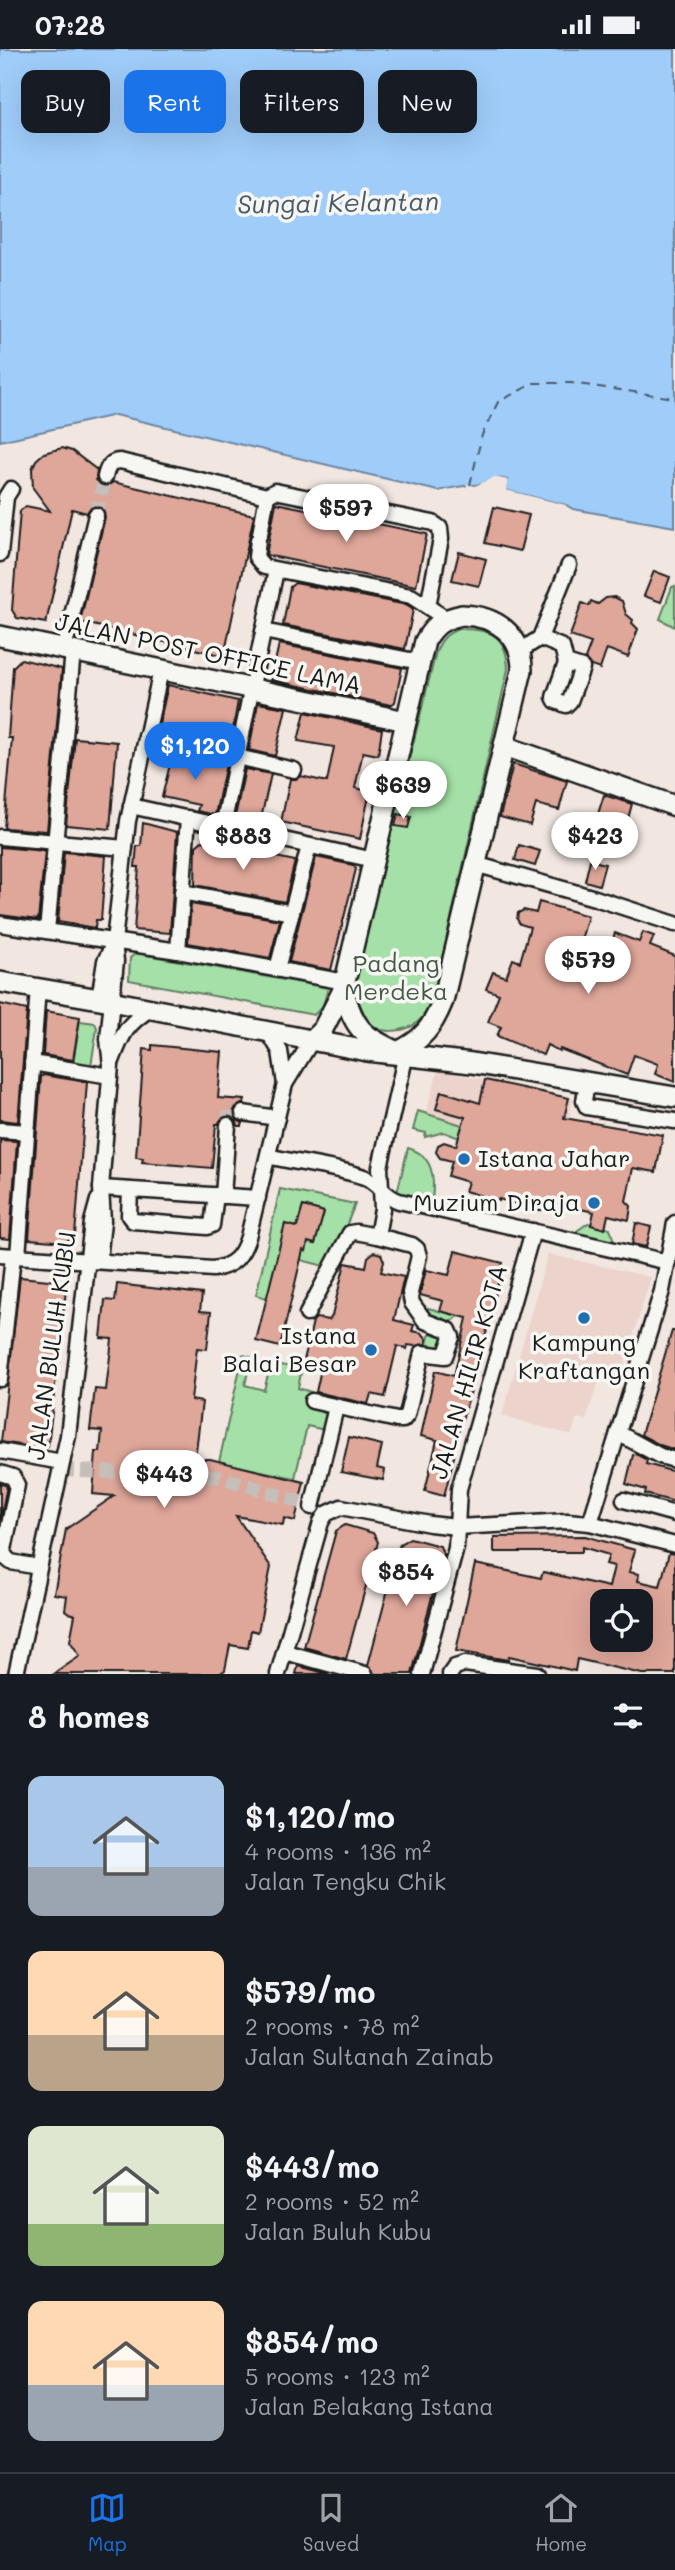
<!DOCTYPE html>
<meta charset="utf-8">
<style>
:root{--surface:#171b24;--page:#20242c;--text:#f1f3f6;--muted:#9ea1a6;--line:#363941;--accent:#1a73e8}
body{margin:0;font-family:Mali,sans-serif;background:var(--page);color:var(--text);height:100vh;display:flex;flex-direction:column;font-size:26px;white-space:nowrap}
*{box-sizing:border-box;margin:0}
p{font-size:23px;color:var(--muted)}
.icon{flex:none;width:38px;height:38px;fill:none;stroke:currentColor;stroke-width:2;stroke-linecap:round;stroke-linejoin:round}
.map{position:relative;height:1625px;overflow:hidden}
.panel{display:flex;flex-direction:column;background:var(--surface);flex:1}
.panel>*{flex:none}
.banner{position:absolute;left:21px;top:21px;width:634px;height:63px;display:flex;gap:14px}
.tools{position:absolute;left:590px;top:1540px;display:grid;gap:14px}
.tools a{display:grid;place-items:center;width:63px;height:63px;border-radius:14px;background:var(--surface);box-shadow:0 7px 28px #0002;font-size:35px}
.price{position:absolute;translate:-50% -60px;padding:0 16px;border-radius:24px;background:#fff;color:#222;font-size:23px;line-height:46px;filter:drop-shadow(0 2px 4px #0008)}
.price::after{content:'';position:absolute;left:50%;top:42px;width:21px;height:16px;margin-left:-10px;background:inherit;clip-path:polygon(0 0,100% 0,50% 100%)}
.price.current{background:var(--accent);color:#fff}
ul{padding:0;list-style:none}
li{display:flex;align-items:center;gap:21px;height:175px;padding:0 28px}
li span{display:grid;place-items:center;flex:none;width:196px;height:140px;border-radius:14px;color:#555}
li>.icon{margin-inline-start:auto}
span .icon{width:84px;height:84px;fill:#fffc;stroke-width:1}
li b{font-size:30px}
h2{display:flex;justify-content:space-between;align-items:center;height:84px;padding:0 28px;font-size:30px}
.pill{padding:0 24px;border-radius:14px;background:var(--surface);box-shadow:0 7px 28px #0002;font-size:24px;line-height:63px}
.pill.current{background:var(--accent);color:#fff}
.status{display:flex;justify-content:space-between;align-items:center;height:49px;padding:0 35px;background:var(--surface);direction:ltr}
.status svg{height:19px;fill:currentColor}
.dock{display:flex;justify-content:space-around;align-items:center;height:98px;border-top:2px solid var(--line);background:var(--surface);font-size:19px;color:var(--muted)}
.dock a{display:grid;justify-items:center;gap:4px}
.dock .current{color:var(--accent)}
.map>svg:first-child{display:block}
.built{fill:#ecd3cb}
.green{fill:#a4e0a7;stroke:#607e62;stroke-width:2;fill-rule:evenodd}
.water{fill:#9fccf9;stroke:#6b86a1;stroke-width:2}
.pier{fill:#f1e6e0}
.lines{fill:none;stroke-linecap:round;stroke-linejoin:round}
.ferry{stroke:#4a5a69;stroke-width:2;stroke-dasharray:9 7;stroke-linecap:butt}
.building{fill:#dfa69a;stroke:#1c1c1c;stroke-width:2;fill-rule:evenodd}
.minor-tunnel{stroke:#c6beb9;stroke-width:14;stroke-dasharray:14 7;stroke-linecap:butt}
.minor-casing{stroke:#1c1c1c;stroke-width:19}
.major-casing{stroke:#1c1c1c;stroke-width:24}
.minor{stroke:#f6f6f2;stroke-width:14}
.major{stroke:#f6f6f2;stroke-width:19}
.poi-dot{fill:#1f6fb2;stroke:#f6f6f2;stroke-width:2.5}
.labels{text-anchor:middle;stroke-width:7;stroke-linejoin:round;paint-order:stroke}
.street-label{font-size:24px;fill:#1c1c1c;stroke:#f6f6f2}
.park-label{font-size:24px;fill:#455746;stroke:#f6f6f2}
.poi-label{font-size:24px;fill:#1c1c1c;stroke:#f6f6f2;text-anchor:end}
.water-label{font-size:26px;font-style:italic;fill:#4a5a69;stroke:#f6f6f2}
</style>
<div class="status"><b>07:28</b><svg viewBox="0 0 49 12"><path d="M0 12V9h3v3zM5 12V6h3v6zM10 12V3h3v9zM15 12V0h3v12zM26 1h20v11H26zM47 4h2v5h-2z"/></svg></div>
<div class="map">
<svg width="675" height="1625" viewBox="0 0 675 1625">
<rect width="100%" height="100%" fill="#f1e6e0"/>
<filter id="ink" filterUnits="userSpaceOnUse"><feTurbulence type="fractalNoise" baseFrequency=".0143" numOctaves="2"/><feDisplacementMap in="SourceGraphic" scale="14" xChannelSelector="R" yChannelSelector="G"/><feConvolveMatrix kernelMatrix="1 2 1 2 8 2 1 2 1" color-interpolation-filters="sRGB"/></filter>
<g filter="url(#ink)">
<g class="built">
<path d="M438,1021L573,1050L566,1079H473L426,1064Z"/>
<path d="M548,1205L651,1228L618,1337L599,1331L586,1371L577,1369L571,1386L502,1367Z"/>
</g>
<g class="green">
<path d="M675,537V578L660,570L672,538Z"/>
<path d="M458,580C490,579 507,586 508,620L433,949C430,956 428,963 422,969C408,985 376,987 362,970C353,958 353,941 355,927L436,603C441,590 446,585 458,580Z"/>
<path d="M136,904L328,939L323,957L314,966L129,931L130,909Z"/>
<path d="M80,972L95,974L97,979L91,1017L73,1014Z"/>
<path d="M418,1062L462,1076L459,1089L444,1083L425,1088L426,1084L413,1081Z"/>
<path d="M408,1099C433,1106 435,1128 432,1151L397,1144Z"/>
<path d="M280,1140L355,1155L331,1214L324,1217L278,1205L267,1249L256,1246ZM303,1157L324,1163L315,1195L308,1193L306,1202L300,1190L282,1185L285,1175L297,1178Z"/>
<path d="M588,1174L610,1179L614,1193L574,1184Z"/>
<path d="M428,1259L459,1267L450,1274L433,1269L427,1263Z"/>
<path d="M430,1284L445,1288L443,1302L426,1299Z"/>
<path d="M243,1306L251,1308L245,1336L264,1341L269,1322L273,1323L279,1316L302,1319L298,1339L311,1343L308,1358L328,1365L325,1381L307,1377L295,1429L219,1413Z"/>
</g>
<path class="water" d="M0,0H675V478L573,460L566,456L505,441L508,431C487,426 489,436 474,436C461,437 451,439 438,442L115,366L0,392Z"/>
<path class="pier" d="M494,428L508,431L506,441L566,456L565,459L504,444L502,441L504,433L495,431L476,440L466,439L467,435L475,437Z"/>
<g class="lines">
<path class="ferry" d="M470,436L482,386L498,353L534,334H571L675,349"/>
</g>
<g class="building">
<path d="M62,399L72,402L97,421L96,431L102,437H108L113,433L254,466L224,607L80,573L105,468L103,460L98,457L90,459L87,464L72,460L46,574L17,569L12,561L20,462L26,457L50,462L33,439L32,420L36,411L44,404Z"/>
<path d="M276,454L427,485L416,537L266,506Z"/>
<path d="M494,458L529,466L520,502L485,494Z"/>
<path d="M459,503L486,510L479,537L452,531Z"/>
<path d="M654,522L670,528L661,553L644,547Z"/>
<path d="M295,534L407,556L413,561L405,600L283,576L290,538Z"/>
<path d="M614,548L622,552L626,565L633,571L632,574L638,580L628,608L607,600L600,620L591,617L585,610L591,594L570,587L582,554L589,557L591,552L598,555L606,549Z"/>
<path d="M279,595L402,619L395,653L391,656L271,631Z"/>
<path d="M21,610L62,620L47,782L4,779L12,689H8L13,618Z"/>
<path d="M168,636L238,652L230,696L158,680Z"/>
<path d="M258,654L286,659L275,707L249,701Z"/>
<path d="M305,663L382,680L378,706L363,703L355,739L370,742L360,790L281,773L290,730H296L301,727L327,733L334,698L298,692Z"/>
<path d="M75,689L117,693L110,780L66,776Z"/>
<path d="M173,703L226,715L215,766L197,762L199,756L162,748Z"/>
<path d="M513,715L567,732L559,761L536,755L530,776L500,768Z"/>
<path d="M245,720L271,725L260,774L235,768Z"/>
<path d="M604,746L632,755L626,777L597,768Z"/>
<path d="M398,765L411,768L408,779L395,777Z"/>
<path d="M143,774L177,783L170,884L134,881L139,818H135L137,797H141Z"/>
<path d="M202,792L295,812L285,853L195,836L196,797Z"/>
<path d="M519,796L540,802L535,817L515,811Z"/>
<path d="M0,798L45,802L38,871L0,866Z"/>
<path d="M64,803L106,807L101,871H96L95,879L58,873Z"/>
<path d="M316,808L353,816L356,820L331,921L289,913Z"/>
<path d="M590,811L605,815L599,836L585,832Z"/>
<path d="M539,853L588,867L577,905L603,915L615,884L639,893L643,883L654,887L650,897L675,907V1033L655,1025L658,1015L634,1006L627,1026L560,1000L559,1002L547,996L543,1006L497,987L501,978L488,973L499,945L486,940L493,923L506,928L513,910L520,913L530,878L520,875L517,870L518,864L524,861L536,864Z"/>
<path d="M191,855L280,871L270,909L188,894Z"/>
<path d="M0,955L27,961L18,1073L0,1071Z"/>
<path d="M46,962L80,968L73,1011L43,1006Z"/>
<path d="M152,996L222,1003L218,1049L245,1051L244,1054L236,1058L233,1063L237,1071L243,1074L242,1077H238L236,1071L229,1067L223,1068L218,1075H216L212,1119L142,1113L143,1109L136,1108L144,1000L152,1001Z"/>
<path d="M43,1026L87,1033L75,1186L66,1193L29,1190L41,1028Z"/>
<path d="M485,1031L569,1049L564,1069L663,1086L656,1123L633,1119L626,1152L631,1157L629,1171L608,1166L605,1180L591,1176L594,1163L550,1153L547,1161H538L521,1153L517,1155L499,1150V1152L465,1142L468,1133L448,1127L452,1112L440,1109L436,1103L438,1096L444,1093L456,1097L465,1068L436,1060L441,1042L480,1054Z"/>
<path d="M0,1091L17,1092L10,1190L0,1189Z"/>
<path d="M303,1157L324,1163L315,1195L308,1193L306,1202L303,1201L280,1298L256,1292L285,1175L297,1178Z"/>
<path d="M636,1174L651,1178L646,1198L632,1195Z"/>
<path d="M455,1202L503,1214L477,1322L452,1403L455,1404L444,1447L425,1442L437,1391L421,1387L435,1322L454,1327L467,1269L440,1262L443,1252L420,1246V1244L426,1221L449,1226Z"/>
<path d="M374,1203L381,1205L384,1212L381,1223L404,1228L394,1271L414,1276L412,1282L422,1284L427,1290L426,1295L415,1297L408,1296L407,1300L397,1297L385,1348L371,1345L368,1355L316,1343L321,1320L303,1316L313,1272L316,1269L329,1271L332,1267L345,1214L366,1218L368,1208Z"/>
<path d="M20,1228L58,1232L66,1241L48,1397L45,1400L1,1393Z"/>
<path d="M117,1235L202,1245L200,1262L211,1263L207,1300L197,1299L191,1351L202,1353L195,1410H210L304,1433L295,1472L284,1469L283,1476L236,1467L271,1518L258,1583L251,1581L248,1599L230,1596L225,1621L219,1625H54L80,1607L70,1592L75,1566L69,1564L65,1561L67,1547L54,1545L66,1480L114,1447L93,1445L96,1403H100L102,1382L90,1381L95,1340L106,1341L112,1290L101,1289L105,1251L115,1252Z"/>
<path d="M672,1282H675V1401L660,1396L641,1386Z"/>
<path d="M349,1388L382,1396L377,1419L385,1421L383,1431L341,1423Z"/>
<path d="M636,1405L647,1411L646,1415L675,1423V1453L645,1445L646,1441L626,1435L633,1406Z"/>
<path d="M0,1434L7,1437L0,1471Z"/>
<path d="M345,1476L373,1484L378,1493L346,1610L304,1598L336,1482Z"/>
<path d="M585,1487L635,1501L629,1523L639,1525L638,1532L660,1537L669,1504L675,1505V1625H642L577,1610L575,1622L509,1607L508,1611L456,1602L475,1515L541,1529L543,1523L609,1538L614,1517L606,1515L609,1506L582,1498V1503H494V1488ZM602,1552H640V1591H602Z"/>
<path d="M410,1489L440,1497L443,1505L412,1625H374L368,1616L400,1495Z"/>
<path d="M298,1617L329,1625H296Z"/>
</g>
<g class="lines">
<g class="minor-tunnel">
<path d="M96,466L105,428"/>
<path d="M228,1076L229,1062L243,1064"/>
<path d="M60,1421L220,1428L304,1454L326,1465"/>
</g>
<defs>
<g id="minor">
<path d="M105,428C107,419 110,412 120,412L267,447"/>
<path d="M260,485L267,447L275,442L433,474L440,479L441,490L428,557"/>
<path d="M258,491L256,508L264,518L411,547L445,569"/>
<path d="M0,505L6,448L11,440"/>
<path d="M263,582L420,613"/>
<path d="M540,589L562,598L566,614L554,648L556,652L566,656L570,652L582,619L566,614"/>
<path d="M64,600L96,466"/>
<path d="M520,602L540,589L569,516"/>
<path d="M146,687L294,721"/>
<path d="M131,757L374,811"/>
<path d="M223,777L276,521"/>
<path d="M0,788L125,799"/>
<path d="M475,815L595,849L675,875"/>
<path d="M182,843L292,864"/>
<path d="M0,875L178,902L345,933"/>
<path d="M47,882L73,602"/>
<path d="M178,902L188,769"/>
<path d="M277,920L309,797"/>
<path d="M99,950L105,912L114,894"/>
<path d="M267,981L280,1002L285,1035"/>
<path d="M112,1012C122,985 127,974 152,959"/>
<path d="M32,1014L110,1027"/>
<path d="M587,1033L584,1052L587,1058L675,1072"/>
<path d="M243,1064L277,1069"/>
<path d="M0,1081L27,1083"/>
<path d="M268,1107C300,1115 332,1117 364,1128C378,1133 385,1148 399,1152L668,1213"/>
<path d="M101,1139L258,1149"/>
<path d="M130,1141L129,1167L133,1172L207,1178L212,1176L216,1146"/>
<path d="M223,1147L228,1076"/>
<path d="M0,1206L213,1220C234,1217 242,1207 248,1188L285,1035L312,991"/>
<path d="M18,1207L38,939"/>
<path d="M99,1212L103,1172L101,1139L111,1016L108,990L116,912L114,892L128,772L161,621"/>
<path d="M307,1265L350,1184L356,1183L377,1187"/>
<path d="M0,1330L13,1207"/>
<path d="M312,1352L397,1371H403L407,1366L422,1304L445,1307L452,1288L449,1281L425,1272L412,1254L410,1244L419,1207L417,1200L412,1196L377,1187L382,1160L380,1118L406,1005"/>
<path d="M618,1384L660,1407L675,1411"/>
<path d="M0,1402L62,1413"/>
<path d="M0,1424L13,1428L17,1436L4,1501L5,1508L11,1513L38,1518"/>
<path d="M624,1451L675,1465"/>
<path d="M312,1458L336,1358"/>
<path d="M590,1474L662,1242L675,1174"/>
<path d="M285,1603L365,1625"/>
<path d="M16,1625L68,1387L92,1173L98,1151"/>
<path d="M278,1625L321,1473L326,1465L341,1458L430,1475L457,1478L567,1472L590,1474L675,1496"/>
<path d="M422,1625L456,1499L459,1440L533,1182"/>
<path d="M450,1625L455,1618L465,1615L537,1625"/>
</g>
<g id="major">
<path d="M462,566C496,567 522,585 522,621L443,952C433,977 422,992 397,1003C360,985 356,981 343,941L425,592C435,575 443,570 462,566Z"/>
<path d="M0,587L406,672"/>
<path d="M504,697L675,757"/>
<path d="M0,933L111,952L367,1002L472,1014L675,1048"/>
<path d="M312,991L323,980L343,941"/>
</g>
</defs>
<use href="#minor" class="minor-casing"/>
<use href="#major" class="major-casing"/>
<use href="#minor" class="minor"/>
<use href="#major" class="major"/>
</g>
</g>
<g class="poi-dot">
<circle cx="464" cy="1110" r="7"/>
<circle cx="594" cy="1154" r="7"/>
<circle cx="584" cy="1269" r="7"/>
<circle cx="371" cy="1301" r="7"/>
</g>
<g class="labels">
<g class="street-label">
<text transform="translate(208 605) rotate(12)" y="8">JALAN POST OFFICE LAMA</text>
<text transform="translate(52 1297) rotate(-82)" y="8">JALAN BULUH KUBU</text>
<text transform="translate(469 1323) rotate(-74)" y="8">JALAN HILIR KOTA</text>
</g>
<g class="park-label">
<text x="396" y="923">Padang<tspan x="396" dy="28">Merdeka</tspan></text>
</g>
<g class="poi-label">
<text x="478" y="1118" text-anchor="start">Istana Jahar</text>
<text x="580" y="1162">Muzium Diraja</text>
<text x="357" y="1295">Istana<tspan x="357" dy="28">Balai Besar</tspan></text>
<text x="584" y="1302" text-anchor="middle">Kampung<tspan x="584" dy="28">Kraftangan</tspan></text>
</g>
<g class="water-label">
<text transform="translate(338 154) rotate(-1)" y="9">Sungai Kelantan</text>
</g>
</g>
</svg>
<div class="tools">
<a><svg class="icon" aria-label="locate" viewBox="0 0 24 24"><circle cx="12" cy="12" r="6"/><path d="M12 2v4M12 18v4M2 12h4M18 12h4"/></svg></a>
</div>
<b class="price" style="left:346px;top:495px">$597</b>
<b class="price current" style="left:195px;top:733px">$1,120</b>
<b class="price" style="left:403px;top:772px">$639</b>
<b class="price" style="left:243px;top:823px">$883</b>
<b class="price" style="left:595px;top:823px">$423</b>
<b class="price" style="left:588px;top:947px">$579</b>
<b class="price" style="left:164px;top:1461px">$443</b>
<b class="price" style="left:406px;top:1559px">$854</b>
<div class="banner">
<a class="pill">Buy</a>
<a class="pill current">Rent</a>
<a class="pill">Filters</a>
<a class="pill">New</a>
</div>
</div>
<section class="panel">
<h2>8 homes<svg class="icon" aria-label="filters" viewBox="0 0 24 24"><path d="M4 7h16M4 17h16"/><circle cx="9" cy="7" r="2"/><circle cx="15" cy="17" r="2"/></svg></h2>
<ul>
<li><span style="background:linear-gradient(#a9c7e8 65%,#9aa5b1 0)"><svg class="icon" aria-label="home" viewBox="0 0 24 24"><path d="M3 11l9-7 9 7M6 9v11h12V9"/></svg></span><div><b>$1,120/mo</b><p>4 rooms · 136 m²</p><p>Jalan Tengku Chik</p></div></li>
<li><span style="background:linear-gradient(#ffd9b3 60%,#b9a48a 0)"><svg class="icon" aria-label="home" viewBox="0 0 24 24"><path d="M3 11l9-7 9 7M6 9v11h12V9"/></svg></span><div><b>$579/mo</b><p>2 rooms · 78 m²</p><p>Jalan Sultanah Zainab</p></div></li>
<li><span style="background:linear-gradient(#dfe7d0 70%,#8fb573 0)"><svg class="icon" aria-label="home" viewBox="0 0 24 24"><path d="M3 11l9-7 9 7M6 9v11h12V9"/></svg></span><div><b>$443/mo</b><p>2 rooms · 52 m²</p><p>Jalan Buluh Kubu</p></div></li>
<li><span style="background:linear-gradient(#ffd9b3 60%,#9aa5b1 0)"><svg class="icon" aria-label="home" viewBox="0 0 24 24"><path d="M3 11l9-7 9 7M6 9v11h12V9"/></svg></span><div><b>$854/mo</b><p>5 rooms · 123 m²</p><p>Jalan Belakang Istana</p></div></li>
</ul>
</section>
<nav class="dock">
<a class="current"><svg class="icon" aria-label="map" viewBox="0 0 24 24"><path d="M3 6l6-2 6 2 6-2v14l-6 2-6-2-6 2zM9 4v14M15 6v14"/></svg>Map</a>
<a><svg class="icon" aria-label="saved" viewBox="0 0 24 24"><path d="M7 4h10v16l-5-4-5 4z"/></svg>Saved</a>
<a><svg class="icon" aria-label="home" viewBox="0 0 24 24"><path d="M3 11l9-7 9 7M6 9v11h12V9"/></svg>Home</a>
</nav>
